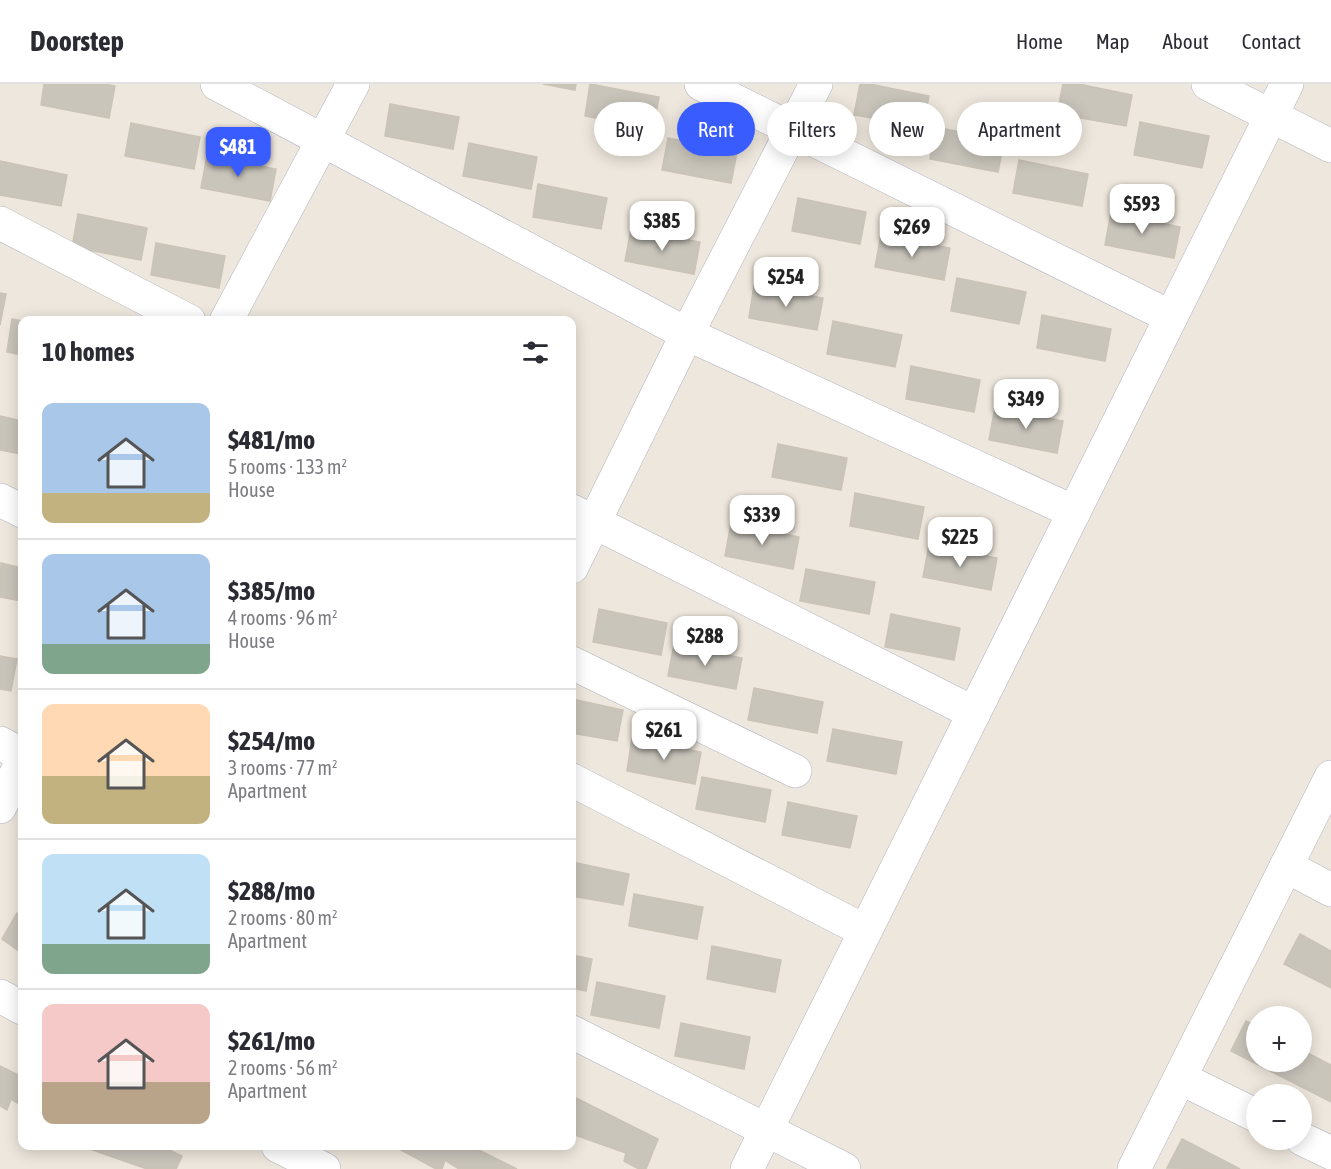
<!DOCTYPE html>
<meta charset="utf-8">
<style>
:root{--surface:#fff;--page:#f2f2f3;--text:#2b2b33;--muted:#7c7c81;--line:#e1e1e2;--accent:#395cff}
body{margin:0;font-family:"Asap Condensed",sans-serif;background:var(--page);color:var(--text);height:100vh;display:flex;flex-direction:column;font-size:22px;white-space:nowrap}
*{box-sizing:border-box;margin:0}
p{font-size:20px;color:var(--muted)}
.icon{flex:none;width:33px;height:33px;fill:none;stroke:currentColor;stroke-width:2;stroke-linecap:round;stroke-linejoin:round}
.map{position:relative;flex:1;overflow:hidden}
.details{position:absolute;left:18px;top:232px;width:558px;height:834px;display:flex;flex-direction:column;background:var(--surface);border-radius:12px;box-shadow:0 3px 15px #0003}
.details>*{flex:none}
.top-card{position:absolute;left:594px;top:18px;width:570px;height:54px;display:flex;gap:12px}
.buttons{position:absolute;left:1246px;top:922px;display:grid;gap:12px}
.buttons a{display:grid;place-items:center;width:66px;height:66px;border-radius:50%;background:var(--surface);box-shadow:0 3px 15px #0003;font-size:30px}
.price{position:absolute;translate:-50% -51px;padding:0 14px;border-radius:12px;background:#fff;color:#222;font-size:20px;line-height:39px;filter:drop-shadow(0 2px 3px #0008)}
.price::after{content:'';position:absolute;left:50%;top:36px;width:18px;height:14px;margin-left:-9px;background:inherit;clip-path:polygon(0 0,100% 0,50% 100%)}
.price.selected{background:var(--accent);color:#fff}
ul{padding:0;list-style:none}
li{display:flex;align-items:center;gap:18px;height:150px;padding:0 24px}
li+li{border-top:2px solid var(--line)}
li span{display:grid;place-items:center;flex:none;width:168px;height:120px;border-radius:12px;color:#555}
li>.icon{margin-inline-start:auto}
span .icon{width:72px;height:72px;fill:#fffc;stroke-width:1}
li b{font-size:26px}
h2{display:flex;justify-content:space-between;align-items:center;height:72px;padding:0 24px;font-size:26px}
.chip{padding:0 21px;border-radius:27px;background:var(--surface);box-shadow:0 3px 15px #0003;font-size:21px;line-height:54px}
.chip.selected{background:var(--accent);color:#fff}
header{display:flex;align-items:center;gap:36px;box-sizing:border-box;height:84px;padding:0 30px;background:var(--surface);border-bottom:2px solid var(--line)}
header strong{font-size:28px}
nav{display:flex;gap:33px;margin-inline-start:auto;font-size:21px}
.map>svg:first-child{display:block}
.building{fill:#c9c5bb;stroke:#cac3b6;stroke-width:1.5}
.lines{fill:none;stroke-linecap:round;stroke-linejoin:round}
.minor-casing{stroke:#b1b3c0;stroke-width:34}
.minor{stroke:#fff;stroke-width:33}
</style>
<header>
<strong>Doorstep</strong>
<nav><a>Home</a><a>Map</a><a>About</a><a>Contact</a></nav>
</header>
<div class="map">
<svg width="1331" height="1085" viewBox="0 0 1331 1085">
<rect width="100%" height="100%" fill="#eee7dd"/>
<g class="building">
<path d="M44,0H105L115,2L109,34L41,21Z"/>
<path d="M543,0H576L575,6Z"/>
<path d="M590,0L659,13L653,45L585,32Z"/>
<path d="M860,0H870L929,12L923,43L854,31Z"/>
<path d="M1063,0H1079L1132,11L1126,42L1057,30Z"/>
<path d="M390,20L459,33L453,65L385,52Z"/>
<path d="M1140,38L1209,52L1202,84L1134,71Z"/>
<path d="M131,39L200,53L194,85L125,72Z"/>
<path d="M936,43L1004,57L998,88L930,75Z"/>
<path d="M668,54L737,68L731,99L662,86Z"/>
<path d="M469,59L537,73L531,105L463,92Z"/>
<path d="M207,72L276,85L270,117L201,104Z"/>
<path d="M1019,76L1088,90L1082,122L1013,109Z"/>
<path d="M0,77L67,91L61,122L0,111Z"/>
<path d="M538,100L607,114L601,145L533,133Z"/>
<path d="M798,114L866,128L860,160L792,147Z"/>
<path d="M1111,128L1180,143L1174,174L1105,161Z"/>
<path d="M78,130L147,144L141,176L72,163Z"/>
<path d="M631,145L700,158L694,190L625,177Z"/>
<path d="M881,151L950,164L944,196L875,183Z"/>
<path d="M156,159L225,172L219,204L151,191Z"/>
<path d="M957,194L1026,208L1019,240L951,227Z"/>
<path d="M754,201L823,214L817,246L749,234Z"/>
<path d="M0,209L6,210L0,241Z"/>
<path d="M1042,231L1111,245L1105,277L1037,264Z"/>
<path d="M12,235L23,237L22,271L7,268Z"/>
<path d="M833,237L902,251L895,283L827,270Z"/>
<path d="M911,282L980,296L974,328L906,315Z"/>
<path d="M995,323L1063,337L1057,369L989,356Z"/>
<path d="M0,332L22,337V370L0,366Z"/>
<path d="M778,360L847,374L841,406L772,393Z"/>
<path d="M855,409L924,423L918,455L850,442Z"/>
<path d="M731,439L799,453L793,485L725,472Z"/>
<path d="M929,461L997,474L991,506L923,493Z"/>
<path d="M1,479L22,484V517L0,513Z"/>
<path d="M806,485L875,498L869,530L800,517Z"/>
<path d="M599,525L667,539L661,571L593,558Z"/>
<path d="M891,530L960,544L954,576L885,563Z"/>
<path d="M674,560L742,574L736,605L668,592Z"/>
<path d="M0,572L17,575L11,607L0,605Z"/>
<path d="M754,604L823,618L817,649L748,636Z"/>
<path d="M572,615L623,626L617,657L572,649Z"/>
<path d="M833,645L902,658L896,690L827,677Z"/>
<path d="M632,654L701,668L695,700L627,687Z"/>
<path d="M702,693L771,706L765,738L696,725Z"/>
<path d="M788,718L857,732L850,764L782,751Z"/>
<path d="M572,778L629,790L623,821L572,812Z"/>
<path d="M634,810L703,823L697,855L629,842Z"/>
<path d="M17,829L22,831V860L19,867L2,855Z"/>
<path d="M1300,850L1331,867V904L1284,880Z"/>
<path d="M712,862L781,876L775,908L707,895Z"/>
<path d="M572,871L592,875L586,907L572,904Z"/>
<path d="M597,898L665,912L659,944L591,931Z"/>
<path d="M1246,937L1257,942V978H1302V966L1331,981V1018L1231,967Z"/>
<path d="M681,939L750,953L744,985L675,972Z"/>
<path d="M0,982L22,993V1022L11,1015L7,1026L0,1022Z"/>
<path d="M572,1012L658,1055L646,1085H639L624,1077L626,1069L572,1050Z"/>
<path d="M1182,1055L1240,1085L1167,1084Z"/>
<path d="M88,1062H161L182,1072L176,1085H147L87,1064Z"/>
<path d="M403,1062H471L517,1085H459L445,1076L442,1085H436L401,1066Z"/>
</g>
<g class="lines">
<defs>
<g id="minor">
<path d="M217,0L687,250L1074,428"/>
<path d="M701,0L1171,233"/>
<path d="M1208,0L1331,62"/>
<path d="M0,139L189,237"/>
<path d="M226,237L353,0"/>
<path d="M0,416L22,427"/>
<path d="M572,427L974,629"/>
<path d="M572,483L687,250L816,0"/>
<path d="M572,579L795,687"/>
<path d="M0,659L22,671"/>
<path d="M572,696L865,847"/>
<path d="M0,723L22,677"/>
<path d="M1286,782L1331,806"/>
<path d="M0,912L22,924"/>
<path d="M572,948L844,1085"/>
<path d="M1180,994L1257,1032"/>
<path d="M1302,1055L1331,1069"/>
<path d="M278,1062L324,1085"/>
<path d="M747,1085L1287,0"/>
<path d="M1134,1085L1331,693"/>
</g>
</defs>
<use href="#minor" class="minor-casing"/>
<use href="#minor" class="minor"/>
</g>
</svg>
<div class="buttons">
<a>+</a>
<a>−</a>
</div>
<b class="price selected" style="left:238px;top:94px">$481</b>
<b class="price" style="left:1142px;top:151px">$593</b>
<b class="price" style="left:662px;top:168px">$385</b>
<b class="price" style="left:912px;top:174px">$269</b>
<b class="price" style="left:786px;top:224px">$254</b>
<b class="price" style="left:1026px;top:346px">$349</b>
<b class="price" style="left:762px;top:462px">$339</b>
<b class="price" style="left:960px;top:484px">$225</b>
<b class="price" style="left:705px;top:583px">$288</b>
<b class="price" style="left:664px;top:677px">$261</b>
<div class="top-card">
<a class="chip">Buy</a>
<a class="chip selected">Rent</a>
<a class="chip">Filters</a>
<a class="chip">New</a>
<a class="chip">Apartment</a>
</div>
<section class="details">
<h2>10 homes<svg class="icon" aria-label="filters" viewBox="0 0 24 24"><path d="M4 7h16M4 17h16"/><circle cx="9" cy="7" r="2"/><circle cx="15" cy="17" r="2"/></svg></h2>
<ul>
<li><span style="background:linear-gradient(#a9c7e8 75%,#c2b280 0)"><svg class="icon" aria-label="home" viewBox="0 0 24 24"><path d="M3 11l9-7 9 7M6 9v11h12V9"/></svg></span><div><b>$481/mo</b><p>5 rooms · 133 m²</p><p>House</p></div></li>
<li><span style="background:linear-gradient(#a9c7e8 75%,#7fa58c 0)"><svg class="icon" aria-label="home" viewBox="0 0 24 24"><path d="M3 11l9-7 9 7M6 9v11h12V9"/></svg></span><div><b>$385/mo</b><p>4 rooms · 96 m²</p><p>House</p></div></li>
<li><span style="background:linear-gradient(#ffd9b3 60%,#c2b280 0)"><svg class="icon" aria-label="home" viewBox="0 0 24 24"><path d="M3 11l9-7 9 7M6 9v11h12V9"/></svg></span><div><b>$254/mo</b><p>3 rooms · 77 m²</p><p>Apartment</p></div></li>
<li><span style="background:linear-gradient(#bfe0f5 75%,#7fa58c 0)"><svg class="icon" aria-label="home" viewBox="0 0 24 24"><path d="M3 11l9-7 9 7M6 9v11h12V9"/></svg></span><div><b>$288/mo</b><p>2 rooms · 80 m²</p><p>Apartment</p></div></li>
<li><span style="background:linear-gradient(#f6c9c9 65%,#b9a48a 0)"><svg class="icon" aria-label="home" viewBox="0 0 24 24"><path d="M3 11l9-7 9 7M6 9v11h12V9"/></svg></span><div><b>$261/mo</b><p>2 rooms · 56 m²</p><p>Apartment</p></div></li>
</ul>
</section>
</div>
